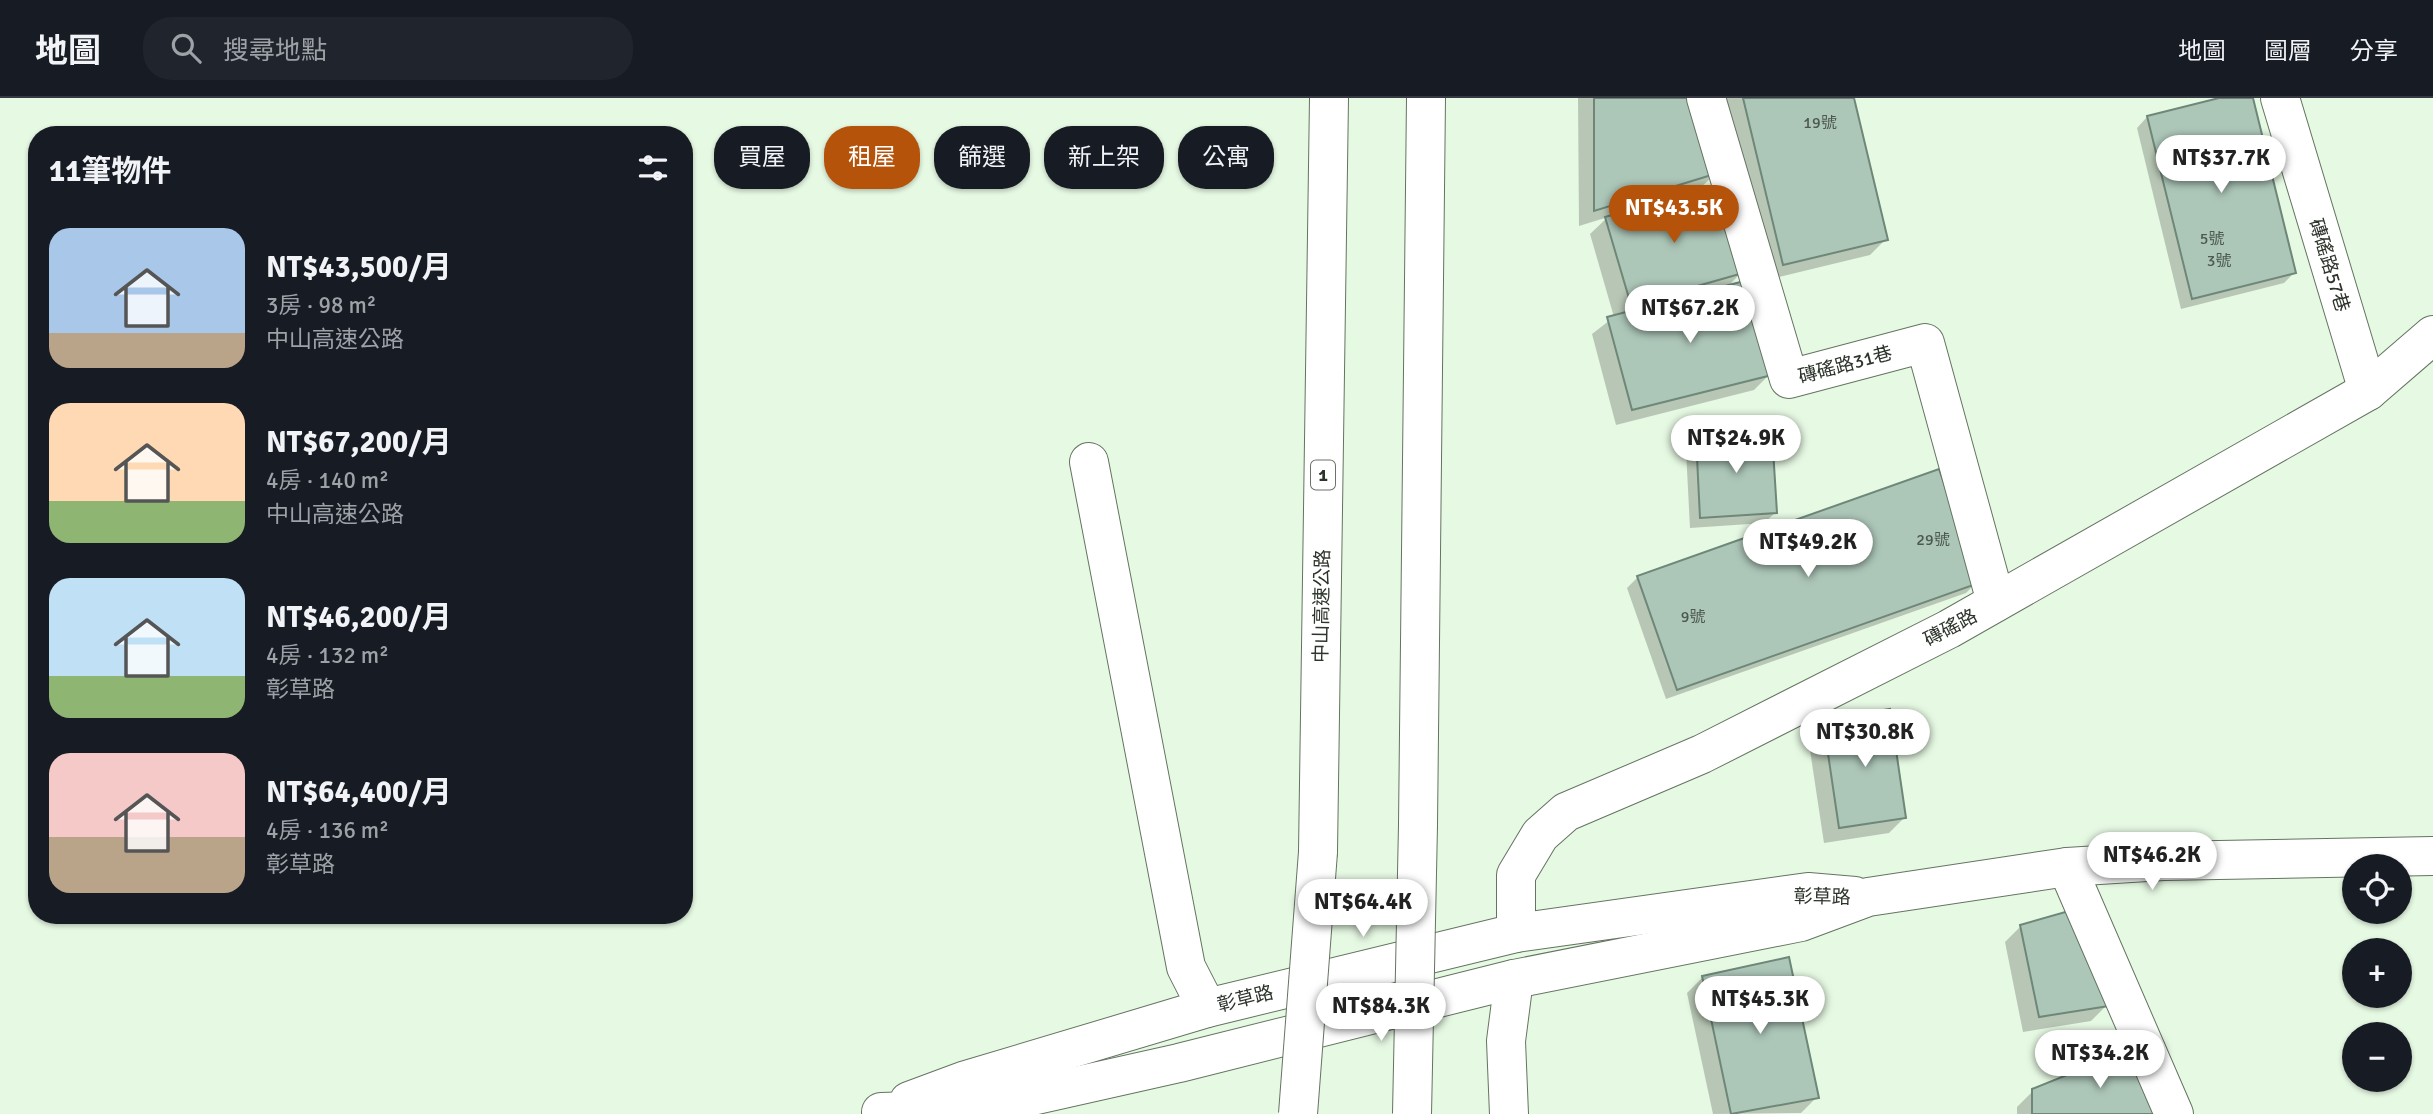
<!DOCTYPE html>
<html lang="zh-TW">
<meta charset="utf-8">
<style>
:root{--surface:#171b24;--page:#20242c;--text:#f1f3f6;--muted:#9ea1a6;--line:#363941;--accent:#b45309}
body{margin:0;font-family:Signika,"Noto Sans TC",sans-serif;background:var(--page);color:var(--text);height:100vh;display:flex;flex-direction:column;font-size:26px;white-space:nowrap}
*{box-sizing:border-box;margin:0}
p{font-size:23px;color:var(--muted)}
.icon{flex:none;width:38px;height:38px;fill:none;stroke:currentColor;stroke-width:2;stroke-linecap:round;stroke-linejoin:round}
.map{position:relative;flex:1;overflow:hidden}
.side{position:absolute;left:28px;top:28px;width:665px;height:798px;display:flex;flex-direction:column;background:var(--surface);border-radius:28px;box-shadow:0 2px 5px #0004}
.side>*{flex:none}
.top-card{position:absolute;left:714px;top:28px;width:665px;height:63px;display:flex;gap:14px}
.fabs{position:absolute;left:2342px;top:756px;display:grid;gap:14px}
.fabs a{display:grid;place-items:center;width:70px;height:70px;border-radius:50%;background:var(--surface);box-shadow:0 2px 5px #0004;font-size:35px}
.price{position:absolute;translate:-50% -60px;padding:0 16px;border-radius:24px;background:#fff;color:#222;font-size:23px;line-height:46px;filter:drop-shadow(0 2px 4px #0008)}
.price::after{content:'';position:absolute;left:50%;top:42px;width:21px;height:16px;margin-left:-10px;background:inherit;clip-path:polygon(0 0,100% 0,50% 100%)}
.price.on{background:var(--accent);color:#fff}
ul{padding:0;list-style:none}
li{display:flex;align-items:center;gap:21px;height:175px;padding:0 21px}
li span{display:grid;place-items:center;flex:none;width:196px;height:140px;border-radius:21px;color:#555}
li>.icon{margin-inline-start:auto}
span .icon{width:84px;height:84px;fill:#fffc;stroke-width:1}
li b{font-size:30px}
h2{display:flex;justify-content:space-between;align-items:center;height:84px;padding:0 21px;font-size:30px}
.pill{padding:0 24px;border-radius:28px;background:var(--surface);box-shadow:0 2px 5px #0004;font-size:24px;line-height:63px}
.pill.on{background:var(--accent);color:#fff}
header{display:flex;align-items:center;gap:42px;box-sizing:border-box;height:98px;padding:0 35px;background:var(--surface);border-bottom:2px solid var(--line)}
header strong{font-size:33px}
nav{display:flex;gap:38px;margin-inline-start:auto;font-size:24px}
.search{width:490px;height:63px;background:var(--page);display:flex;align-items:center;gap:18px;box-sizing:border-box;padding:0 24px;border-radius:28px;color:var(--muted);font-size:26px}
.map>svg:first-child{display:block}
.shadow{fill:#0003}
.building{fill:#acc6b8;stroke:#6e8779;stroke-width:2}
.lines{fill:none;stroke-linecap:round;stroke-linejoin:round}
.minor-casing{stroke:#647461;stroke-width:40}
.highway-casing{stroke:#647461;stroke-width:40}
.minor{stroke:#fff;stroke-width:38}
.highway{stroke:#fff;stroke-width:38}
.highway-bridge-casing{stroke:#647461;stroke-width:40;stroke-linecap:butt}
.highway-bridge{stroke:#fff;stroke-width:38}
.labels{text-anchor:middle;stroke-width:5;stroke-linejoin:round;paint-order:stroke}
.number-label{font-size:16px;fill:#4d584e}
.shield{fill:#fff;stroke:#6c716b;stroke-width:2}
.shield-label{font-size:18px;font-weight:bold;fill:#2d342b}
.street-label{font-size:19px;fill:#2d342b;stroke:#fff}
</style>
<header>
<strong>地圖</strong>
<div class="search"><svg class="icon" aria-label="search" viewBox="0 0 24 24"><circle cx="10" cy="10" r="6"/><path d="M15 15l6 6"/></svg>搜尋地點</div>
<nav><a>地圖</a><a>圖層</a><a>分享</a></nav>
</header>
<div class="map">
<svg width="2433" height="1016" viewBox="0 0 2433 1016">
<rect width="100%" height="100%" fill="#e6f9e3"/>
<g class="shadow">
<path d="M1578,0H1693L1716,75L1695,95L1741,175L1726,190L1770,276L1754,292L1616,327L1592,236L1614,219L1590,136L1608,119L1579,128Z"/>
<path d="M1724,0H1852L1886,141L1870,157L1767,182Z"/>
<path d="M2226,0H2251L2294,175L2284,185L2181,211L2137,30L2147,19Z"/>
<path d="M1697,341L1775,415L1764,425L1690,430L1686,352Z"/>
<path d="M1638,479L1977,484L1966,495L1666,601L1627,490Z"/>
<path d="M1824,623L1905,719L1889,735L1824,745L1808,639Z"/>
<path d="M2021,828L2107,907L2091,923L2023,934L2005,844Z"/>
<path d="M1703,879L1817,999L1801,1015L1713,1016L1687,895Z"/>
<path d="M2033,993L2161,1016H2017V1009Z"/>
</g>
<g class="building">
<path d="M1594,0H1695L1718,75L1594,113Z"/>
<path d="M1743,0H1854L1888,142L1783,167Z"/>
<path d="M2219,0H2253L2296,175L2192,201L2147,18Z"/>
<path d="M1718,87L1743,175L1631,207L1605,119Z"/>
<path d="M1748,182L1772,277L1632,312L1607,219Z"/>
<path d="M1772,335L1777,415L1700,420L1696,339Z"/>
<path d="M1939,371L1979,485L1677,592L1637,478Z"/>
<path d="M1890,611L1906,720L1839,730L1823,622Z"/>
<path d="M2076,811L2109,908L2039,919L2020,827Z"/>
<path d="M1789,859L1819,1000L1731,1016L1702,878Z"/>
<path d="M2136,949L2163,1016H2032V991Z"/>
</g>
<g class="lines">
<defs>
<g id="minor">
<path d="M1706,0L1789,281L1925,245L1996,504"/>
<path d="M2280,0L2368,293"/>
<path d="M1089,364L1186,869L1207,910"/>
<path d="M2067,769L2174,1016"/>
<path d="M1516,835V777L1540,737L1566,714L1702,656L1949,531L2368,293L2433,237"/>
<path d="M909,1003L963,983L1207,910L1516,835L1808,794L1855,798"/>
<path d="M881,1014L974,1011L1179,965L1514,881L1801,824L1868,799L2067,769L2163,763L2433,758"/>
<path d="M1509,1016L1506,943L1514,881"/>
</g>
<g id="highway">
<path d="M1418,727L1426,0"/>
<path d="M1318,754L1329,0"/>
</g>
</defs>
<use href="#minor" class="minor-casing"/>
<use href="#highway" class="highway-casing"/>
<use href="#minor" class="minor"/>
<use href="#highway" class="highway"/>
<defs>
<g id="highway-bridge">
<path d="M1298,1016L1318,754"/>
<path d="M1412,1016L1418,727"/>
</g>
</defs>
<use href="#highway-bridge" class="highway-bridge-casing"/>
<use href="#highway-bridge" class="highway-bridge"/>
</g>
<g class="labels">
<g class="number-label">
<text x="1820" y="30">19號</text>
<text x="2212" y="146">5號</text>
<text x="2219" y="168">3號</text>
<text x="1933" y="447">29號</text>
<text x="1693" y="524">9號</text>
</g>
<rect class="shield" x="1311" y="362.5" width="24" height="29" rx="5"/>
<g class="shield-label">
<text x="1323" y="383">1</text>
</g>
<g class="street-label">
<text transform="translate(2330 167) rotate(73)" y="7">磚磘路57巷</text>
<text transform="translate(1845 266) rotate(-15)" y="7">磚磘路31巷</text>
<text transform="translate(1321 508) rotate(-89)" y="7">中山高速公路</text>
<text transform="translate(1950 529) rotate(-28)" y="7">磚磘路</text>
<text transform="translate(1822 798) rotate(1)" y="7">彰草路</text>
<text transform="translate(1245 900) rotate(-14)" y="7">彰草路</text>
</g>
</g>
</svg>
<div class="fabs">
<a><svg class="icon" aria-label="locate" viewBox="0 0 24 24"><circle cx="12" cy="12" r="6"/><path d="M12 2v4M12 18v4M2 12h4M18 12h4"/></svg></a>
<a>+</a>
<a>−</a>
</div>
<b class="price" style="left:2221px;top:97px">NT$37.7K</b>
<b class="price on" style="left:1674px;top:147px">NT$43.5K</b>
<b class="price" style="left:1690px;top:247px">NT$67.2K</b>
<b class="price" style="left:1736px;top:377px">NT$24.9K</b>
<b class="price" style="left:1808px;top:481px">NT$49.2K</b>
<b class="price" style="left:1865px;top:671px">NT$30.8K</b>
<b class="price" style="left:2152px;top:794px">NT$46.2K</b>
<b class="price" style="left:1363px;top:841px">NT$64.4K</b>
<b class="price" style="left:1760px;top:938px">NT$45.3K</b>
<b class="price" style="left:1381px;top:945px">NT$84.3K</b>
<b class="price" style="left:2100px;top:992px">NT$34.2K</b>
<div class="top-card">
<a class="pill">買屋</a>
<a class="pill on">租屋</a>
<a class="pill">篩選</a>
<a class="pill">新上架</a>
<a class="pill">公寓</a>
</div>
<section class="side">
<h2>11筆物件<svg class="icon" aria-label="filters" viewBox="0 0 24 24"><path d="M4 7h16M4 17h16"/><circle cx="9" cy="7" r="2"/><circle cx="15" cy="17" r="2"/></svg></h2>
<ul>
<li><span style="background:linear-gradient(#a9c7e8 75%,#b9a48a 0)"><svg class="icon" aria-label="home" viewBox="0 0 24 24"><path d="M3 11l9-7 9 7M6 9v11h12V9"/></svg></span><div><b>NT$43,500/月</b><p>3房 · 98 m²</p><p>中山高速公路</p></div></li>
<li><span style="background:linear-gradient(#ffd9b3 70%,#8fb573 0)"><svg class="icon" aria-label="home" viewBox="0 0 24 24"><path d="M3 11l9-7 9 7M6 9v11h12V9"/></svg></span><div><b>NT$67,200/月</b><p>4房 · 140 m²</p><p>中山高速公路</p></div></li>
<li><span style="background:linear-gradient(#bfe0f5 70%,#8fb573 0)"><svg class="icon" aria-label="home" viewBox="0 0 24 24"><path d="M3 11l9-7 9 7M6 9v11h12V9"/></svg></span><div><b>NT$46,200/月</b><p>4房 · 132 m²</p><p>彰草路</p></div></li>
<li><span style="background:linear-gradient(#f6c9c9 60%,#b9a48a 0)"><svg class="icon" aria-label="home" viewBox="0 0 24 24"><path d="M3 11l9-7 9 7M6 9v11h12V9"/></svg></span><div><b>NT$64,400/月</b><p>4房 · 136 m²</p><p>彰草路</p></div></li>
</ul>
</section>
</div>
